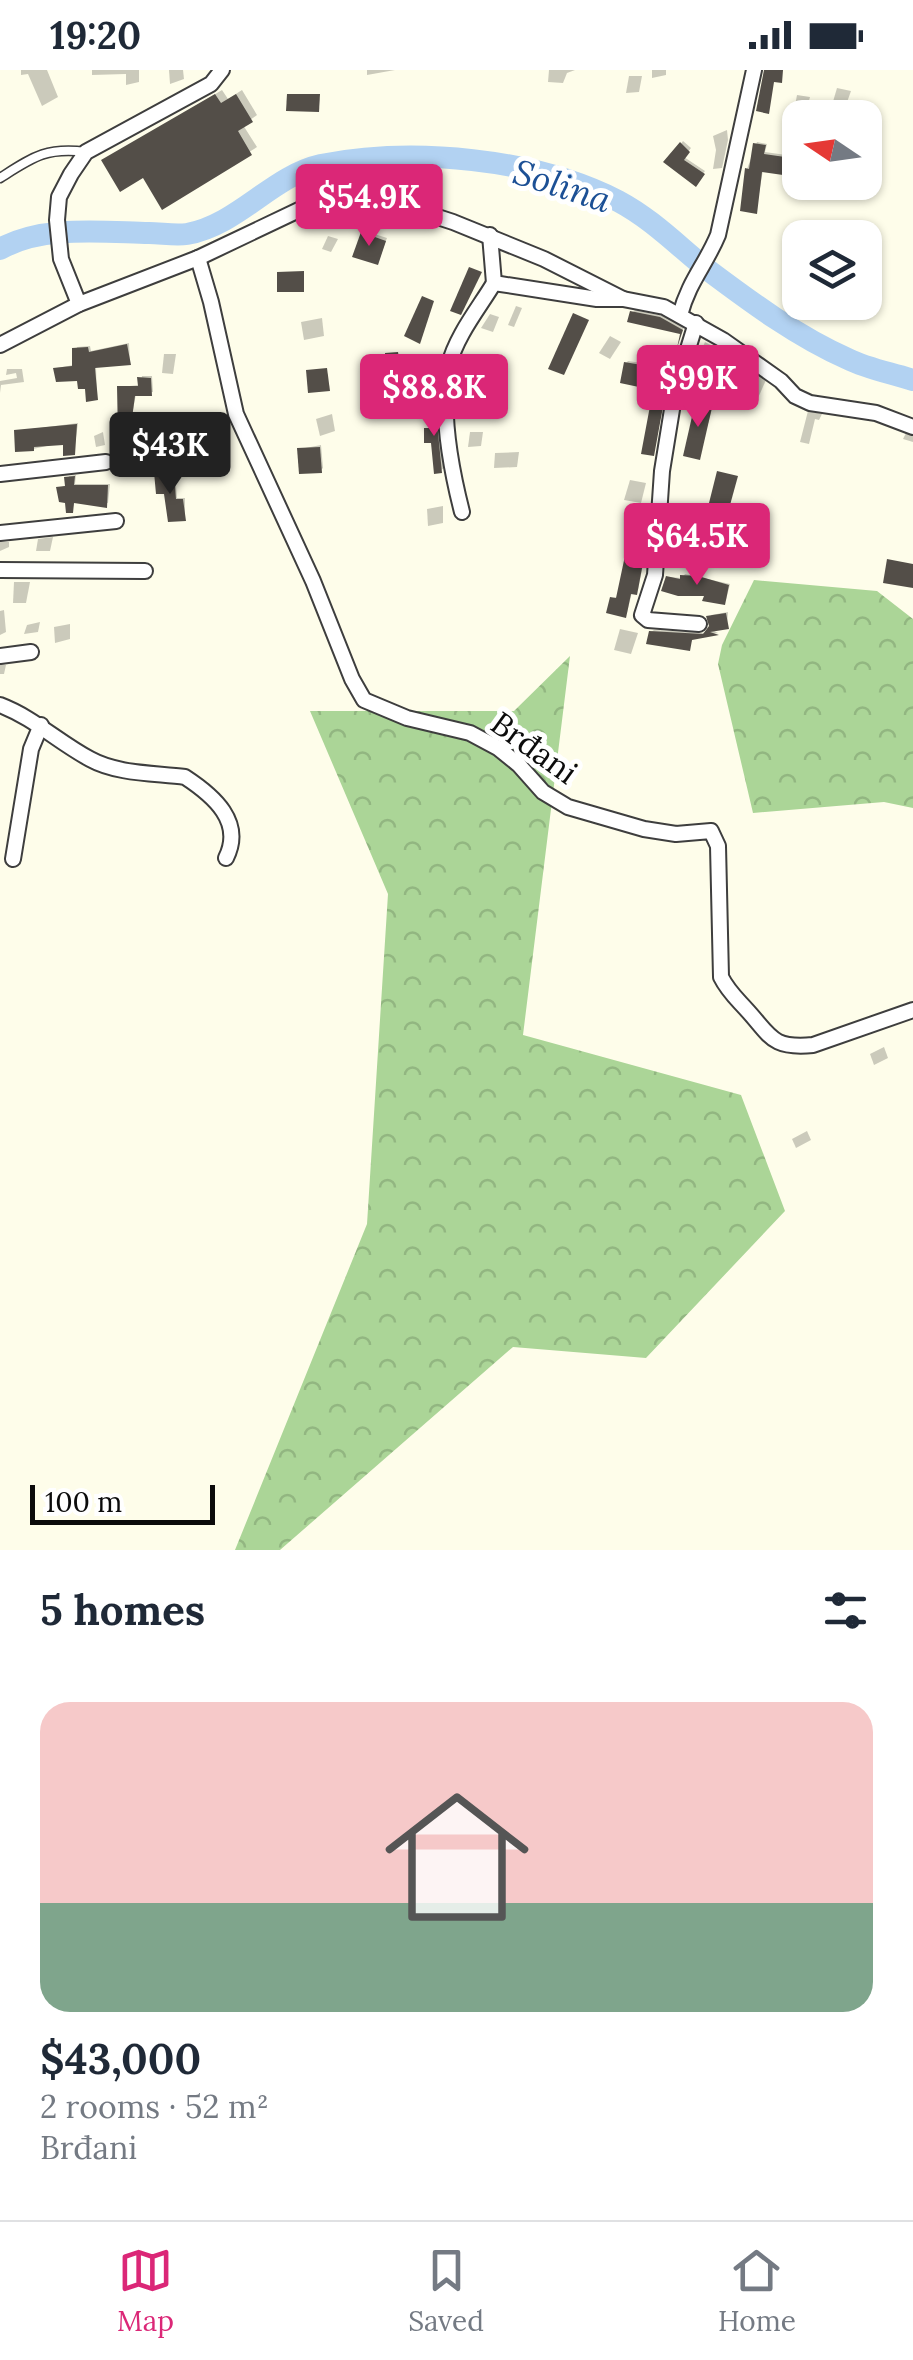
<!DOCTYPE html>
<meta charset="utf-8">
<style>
:root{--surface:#fff;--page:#f6f6f7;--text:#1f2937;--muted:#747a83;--line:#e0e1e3;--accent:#db2777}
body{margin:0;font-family:Lora,serif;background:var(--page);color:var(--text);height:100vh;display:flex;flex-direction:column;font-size:38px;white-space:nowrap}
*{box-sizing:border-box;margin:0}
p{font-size:32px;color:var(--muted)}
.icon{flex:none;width:55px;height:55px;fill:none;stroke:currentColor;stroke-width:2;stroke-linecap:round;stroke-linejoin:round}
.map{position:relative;height:1480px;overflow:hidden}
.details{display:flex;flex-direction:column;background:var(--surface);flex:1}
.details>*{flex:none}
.needle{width:65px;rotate:283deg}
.fabs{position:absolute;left:782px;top:30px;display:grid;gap:20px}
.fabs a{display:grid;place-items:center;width:100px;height:100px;border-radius:20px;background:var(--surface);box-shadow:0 2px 8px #0004;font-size:50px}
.scale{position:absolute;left:30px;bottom:25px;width:185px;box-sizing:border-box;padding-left:10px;border:5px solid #0b0b0b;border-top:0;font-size:28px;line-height:35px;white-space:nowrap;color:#0b0b0b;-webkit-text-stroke:8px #fff;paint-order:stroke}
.price{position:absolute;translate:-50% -85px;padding:0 22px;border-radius:10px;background:var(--accent);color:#fff;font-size:32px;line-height:65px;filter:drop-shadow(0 2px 5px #0008)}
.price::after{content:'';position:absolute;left:50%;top:60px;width:30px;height:22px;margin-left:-15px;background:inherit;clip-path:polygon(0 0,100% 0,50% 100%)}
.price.on{background:#222;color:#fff}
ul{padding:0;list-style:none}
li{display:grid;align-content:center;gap:20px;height:530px;padding:0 40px}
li+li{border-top:2px solid var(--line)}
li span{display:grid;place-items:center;height:310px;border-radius:30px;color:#555}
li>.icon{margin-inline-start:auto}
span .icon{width:180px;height:180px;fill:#fffc;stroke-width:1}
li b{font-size:42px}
h2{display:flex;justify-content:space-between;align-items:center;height:120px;padding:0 40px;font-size:42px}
.status{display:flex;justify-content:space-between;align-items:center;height:70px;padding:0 50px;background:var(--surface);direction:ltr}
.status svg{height:28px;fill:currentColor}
.dock{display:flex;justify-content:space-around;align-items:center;height:140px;border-top:2px solid var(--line);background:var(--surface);font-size:28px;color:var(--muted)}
.dock a{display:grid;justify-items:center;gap:5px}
.dock .on{color:var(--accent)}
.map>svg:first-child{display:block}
.forest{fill:url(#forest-crowns)}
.shadow{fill:#0003}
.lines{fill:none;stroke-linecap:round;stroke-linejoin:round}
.river{stroke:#b2d2f2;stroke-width:22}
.building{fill:#534e48}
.lane-casing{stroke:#3e3e3e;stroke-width:11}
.street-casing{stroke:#3e3e3e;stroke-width:18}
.lane{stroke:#fff;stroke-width:8}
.street{stroke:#fff;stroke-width:14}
.labels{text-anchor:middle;stroke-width:10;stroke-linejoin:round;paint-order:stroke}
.street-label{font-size:32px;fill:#0b0b0b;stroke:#fff}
.water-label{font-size:35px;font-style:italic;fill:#1c5095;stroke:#fff}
</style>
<div class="status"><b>19:20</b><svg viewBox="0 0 49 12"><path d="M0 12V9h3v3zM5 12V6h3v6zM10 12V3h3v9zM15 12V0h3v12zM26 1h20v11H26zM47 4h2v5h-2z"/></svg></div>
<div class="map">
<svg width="913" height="1480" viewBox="0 0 913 1480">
<defs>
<pattern id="forest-crowns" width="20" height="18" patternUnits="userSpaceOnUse" patternTransform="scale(2.5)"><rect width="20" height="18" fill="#abd597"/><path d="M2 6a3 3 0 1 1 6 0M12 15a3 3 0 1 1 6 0" fill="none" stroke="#92b681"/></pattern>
</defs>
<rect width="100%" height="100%" fill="#fefdea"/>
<g class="forest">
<path d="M754,510L877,521L913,549V738L884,732L753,743L718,594L722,575Z"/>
<path d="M570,586L523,965L741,1025L785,1141L646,1288L513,1277L280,1480H235L367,1154L388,824L310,641H514Z"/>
</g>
<g class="shadow">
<path d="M21,0H47L58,27L42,36L28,4L21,5Z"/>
<path d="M92,0H139V12L126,15V4L92,5Z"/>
<path d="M169,0H183L184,9L170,14Z"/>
<path d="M367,0H395L367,5Z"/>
<path d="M549,0H575L567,3L563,13L548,12Z"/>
<path d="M652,0H666V5L652,8Z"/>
<path d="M629,6H642L639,22L626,23Z"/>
<path d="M837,18L851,21L845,38L832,35Z"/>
<path d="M222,20L228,29L242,20L257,45L243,55L257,77L163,136L144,105L104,91Z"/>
<path d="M797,25L810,27L806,42L794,41Z"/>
<path d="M727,60L728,70L722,98L713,99L716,80L713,66Z"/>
<path d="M683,71L691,78L684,87L705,101L695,114L667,92Z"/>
<path d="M757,72L767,74L765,82L786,85L782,102L763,100L756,141L747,99Z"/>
<path d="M798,105L800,112H809L805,121L794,119Z"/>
<path d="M365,161L387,168L379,190L363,163Z"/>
<path d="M328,166L338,169L331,182L322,179Z"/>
<path d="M516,236L522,238L514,257L508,255Z"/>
<path d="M635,240L663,246L684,257L682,262L632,243Z"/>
<path d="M490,244L499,247L493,262L481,258Z"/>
<path d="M322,248L324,266L304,270L301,252Z"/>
<path d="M610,266L621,272L610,289L599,283Z"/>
<path d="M705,272L730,285L726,297L707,293L709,286L700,283Z"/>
<path d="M129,273L130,293L96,296L97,328L79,309L56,298L74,295L77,277L90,276L91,281Z"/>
<path d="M164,284H176L173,304L162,303Z"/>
<path d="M628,291L649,294L647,302L669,307L653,384L656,318L626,293Z"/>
<path d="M7,299H22L24,312L1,315L0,323V311L17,308L16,303L6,305Z"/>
<path d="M754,302L766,310L758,328L744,322Z"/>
<path d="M142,306H152L153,322L136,324L129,361L119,317L140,315Z"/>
<path d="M700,328L714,331L699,388L698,330Z"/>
<path d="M434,332H437L444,398L441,400L427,359L433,357Z"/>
<path d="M808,341L822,344L819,350L815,349L809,374L800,372Z"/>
<path d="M332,344L335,361L320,366L316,349Z"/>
<path d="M78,353L74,382L65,372L33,379L16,361Z"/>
<path d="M171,355L176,373L146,380V395L130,366Z"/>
<path d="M103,362L105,375L96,377L94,366Z"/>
<path d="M470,362H483L481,376L468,377Z"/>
<path d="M906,363L913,365V372L903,369Z"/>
<path d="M321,375L323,398L321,400L300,379Z"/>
<path d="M519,382L517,397L494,398L495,383Z"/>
<path d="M159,401L175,402L177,428H185V448L166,421L157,403Z"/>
<path d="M76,405L75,414H110L108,433L75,431L72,440L59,418L67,415L69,406Z"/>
<path d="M630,410L646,413L641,433L624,430Z"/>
<path d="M443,436V453L428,456L427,439Z"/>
<path d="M633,466L648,469L638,520L632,522L627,543L612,528L619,527Z"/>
<path d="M53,467L50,481H36L38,469Z"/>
<path d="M0,472H9V477L0,481Z"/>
<path d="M685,504L730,514L726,530L724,532L668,507L682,508Z"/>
<path d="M14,512H30L26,533H13Z"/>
<path d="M4,540L6,562L0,565V541Z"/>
<path d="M728,542L727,556L710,559L718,563L693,567L689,578L651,562L654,560L707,563L712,556L711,545Z"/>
<path d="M40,552L38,562L24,564L27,555Z"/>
<path d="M70,554V569L55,573L54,557Z"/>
<path d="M620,559L638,563L631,584L614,580Z"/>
<path d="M0,594L6,595L4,604H0Z"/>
<path d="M884,977L888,988L874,995L870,984Z"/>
<path d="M807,1061L811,1070L796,1078L792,1069Z"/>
</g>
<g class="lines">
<path class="river" d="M0,179C42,155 102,162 149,163C161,163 175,166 187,164C238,155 272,106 321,95C413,77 534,88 618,131C652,149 678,176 708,200C752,233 798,267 848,289C868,299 892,303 913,310"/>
</g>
<g class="building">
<path d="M764,0H783L782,13L774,12L769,44L756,41Z"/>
<path d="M215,24L221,33L236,24L253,52L238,61L252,85L162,140L143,108L120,122L101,90Z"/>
<path d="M287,24H320L319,42L286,41Z"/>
<path d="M680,72L690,82L684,90L705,104L696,117L663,92Z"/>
<path d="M753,73L766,75L764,84L785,87L783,105L762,102L757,144L740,141L745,98L749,99Z"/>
<path d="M361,162L386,171L378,195L352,187Z"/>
<path d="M469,197L482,202L461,245L450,241Z"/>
<path d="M304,201V222H277V202Z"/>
<path d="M422,226L434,231L420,274L404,266Z"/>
<path d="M630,241L660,247L683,260L677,278L680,264L627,252Z"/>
<path d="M573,243L589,250L564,305L548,299Z"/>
<path d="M127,274L131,295L95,298L98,330L86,332L85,319H78L77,311L56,312L53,298L72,296V278L88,277L89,282Z"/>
<path d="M398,282L399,288H413V308L385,309V283Z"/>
<path d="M624,292L648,296L646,304L668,309L654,386L641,384L653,320L620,313Z"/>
<path d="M327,298L330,321L308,323L306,300Z"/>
<path d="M137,307L151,308L152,326H135L130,363L118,366L117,316H138Z"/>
<path d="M696,329L713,333L700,390L683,386Z"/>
<path d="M435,333L442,403L434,404L431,373H424V358H430L429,334Z"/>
<path d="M77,354L75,385L63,386V375L34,377V381L15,382L14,360Z"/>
<path d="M169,356L175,377L145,382L147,397L132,398L128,365Z"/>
<path d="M320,377L322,403L299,404L297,378Z"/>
<path d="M717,401L738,406L724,457L704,453Z"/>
<path d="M154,402L174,404L176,429H183L186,451L168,452L164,424H156Z"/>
<path d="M75,406L74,415H108L107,438L74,433L73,443H66L65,433L59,432L56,417L65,416L64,407Z"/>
<path d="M744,463L766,467L761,491L739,486Z"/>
<path d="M629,467L647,471L637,525L631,524L626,548L606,543L610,527L616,528Z"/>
<path d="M887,489L913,494V518L883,513Z"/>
<path d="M680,505L698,506L729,515L725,535L702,531L704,526H678L661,521L666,506L680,509Z"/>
<path d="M726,543L729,559L710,562L719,565L692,570L690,581L646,574L649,561L703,564L709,556L706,546Z"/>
</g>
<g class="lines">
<defs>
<path id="lane" d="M0,108C33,87 46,77 86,82"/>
<g id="street">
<path d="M490,165L494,213L597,229H623L664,237L723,270L781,311L795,326L810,333L876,343L913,357"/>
<path d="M198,188L211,232L236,344L313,511L352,609L364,630L407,648L470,663L498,678L519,695L543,722L568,737L644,759L676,764L711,761L718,776L721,907C728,921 736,928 746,939C771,966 771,979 813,975L913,940"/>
<path d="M79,234L61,189L57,150L59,127L71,104L86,82L211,14L222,0"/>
<path d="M680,245C689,211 705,196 718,165L754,0"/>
<path d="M696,253L675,321L662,401L655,505L642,545L648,550L699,554"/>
<path d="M0,275L79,234L198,188L322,129L379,128L453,152L544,189L623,229"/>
<path d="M0,404L106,392"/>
<path d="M462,442C451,399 440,339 449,295C456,266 479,238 494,213"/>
<path d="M0,463L116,451"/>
<path d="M0,500L145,501"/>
<path d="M0,586L31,582"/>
<path d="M0,635C34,648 58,672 90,689C117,704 154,703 185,707C214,726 244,752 226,788"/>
<path d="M13,789L31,679L41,655"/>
</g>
</defs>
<use href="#lane" class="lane-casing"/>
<use href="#street" class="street-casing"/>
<use href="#lane" class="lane"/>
<use href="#street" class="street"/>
</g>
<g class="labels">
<g class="street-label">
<text transform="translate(534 678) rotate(36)" y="11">Brđani</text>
</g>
<g class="water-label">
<text transform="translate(562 116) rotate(18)" y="12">Solina</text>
</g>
</g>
</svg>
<div class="fabs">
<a><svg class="needle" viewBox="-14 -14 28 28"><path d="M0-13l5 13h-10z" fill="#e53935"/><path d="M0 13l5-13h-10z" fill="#747a83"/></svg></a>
<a><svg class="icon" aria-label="layers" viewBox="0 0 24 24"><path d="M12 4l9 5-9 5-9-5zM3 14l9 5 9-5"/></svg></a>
</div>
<div class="scale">100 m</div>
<b class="price" style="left:369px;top:179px">$54.9K</b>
<b class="price" style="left:698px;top:360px">$99K</b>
<b class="price" style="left:434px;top:369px">$88.8K</b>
<b class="price on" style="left:170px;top:427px">$43K</b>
<b class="price" style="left:697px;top:518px">$64.5K</b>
</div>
<section class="details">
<h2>5 homes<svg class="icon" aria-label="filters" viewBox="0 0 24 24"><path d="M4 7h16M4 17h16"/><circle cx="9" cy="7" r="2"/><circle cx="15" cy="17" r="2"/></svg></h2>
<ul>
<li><span style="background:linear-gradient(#f6c9c9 65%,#7fa58c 0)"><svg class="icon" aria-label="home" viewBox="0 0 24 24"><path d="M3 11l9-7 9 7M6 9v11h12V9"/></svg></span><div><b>$43,000</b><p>2 rooms · 52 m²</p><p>Brđani</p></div></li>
</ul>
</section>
<nav class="dock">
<a class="on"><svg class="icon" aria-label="map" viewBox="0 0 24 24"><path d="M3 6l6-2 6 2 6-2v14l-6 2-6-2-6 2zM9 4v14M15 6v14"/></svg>Map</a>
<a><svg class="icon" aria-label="saved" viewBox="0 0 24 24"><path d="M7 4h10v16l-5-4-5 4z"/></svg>Saved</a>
<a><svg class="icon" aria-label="home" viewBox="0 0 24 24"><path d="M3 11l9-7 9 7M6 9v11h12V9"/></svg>Home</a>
</nav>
